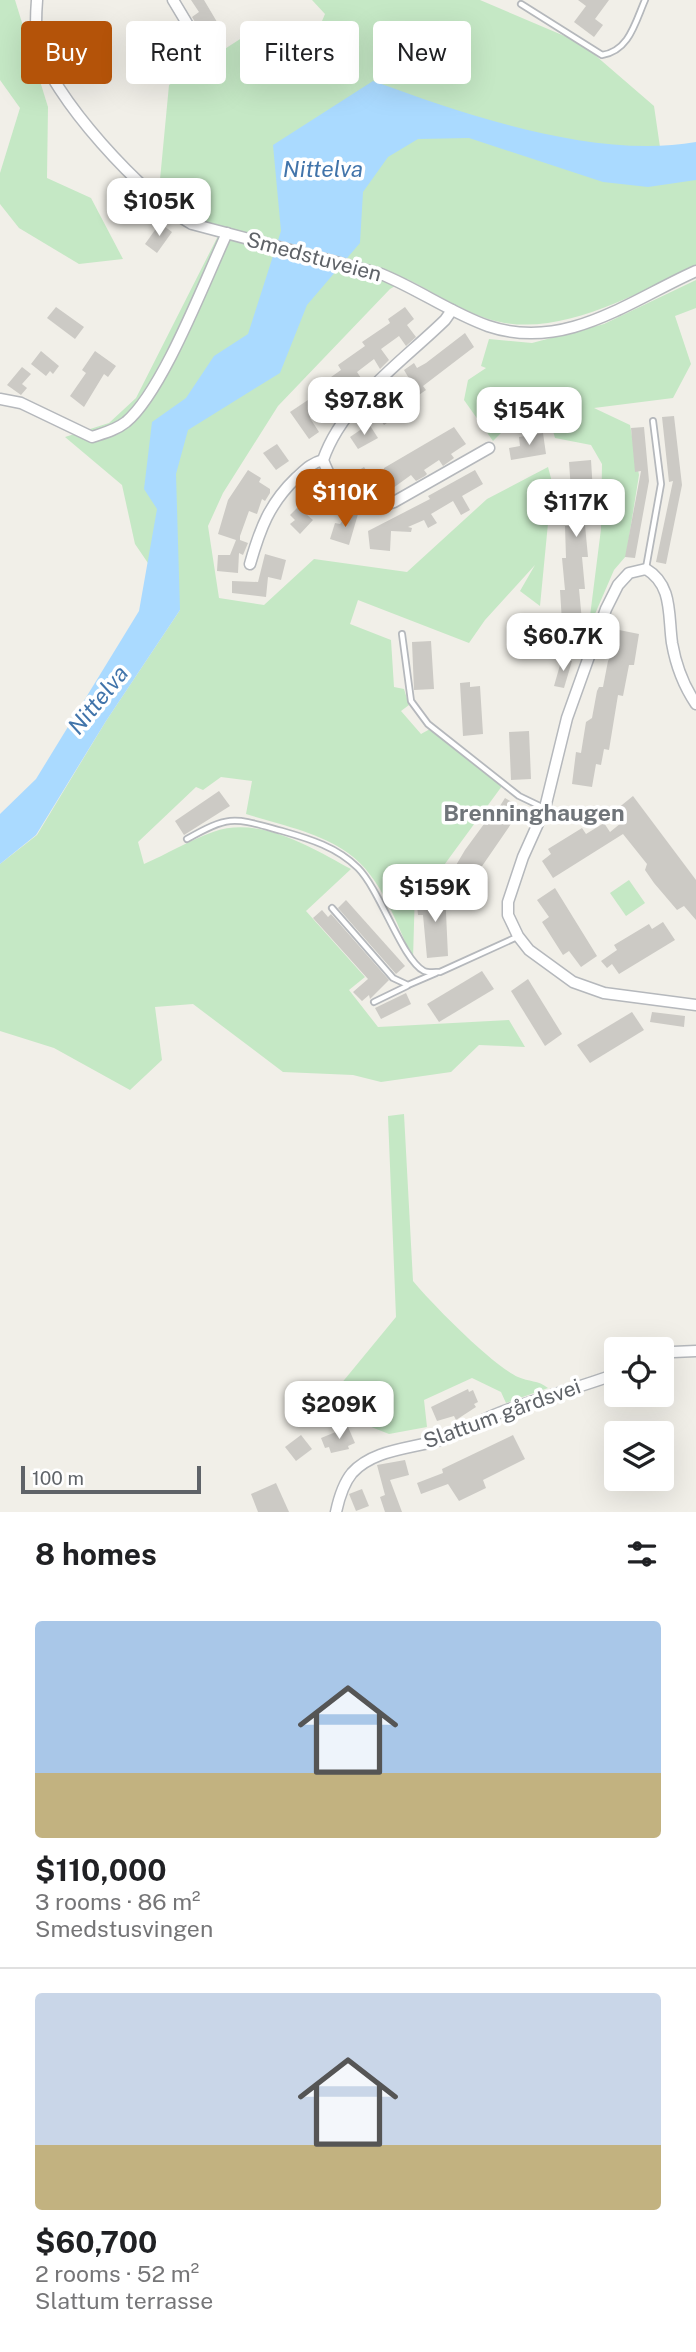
<!DOCTYPE html>
<meta charset="utf-8">
<style>
:root{--surface:#fff;--page:#f2f2f2;--text:#202124;--muted:#757577;--line:#e0e0e0;--accent:#b45309}
body{margin:0;font-family:"Public Sans",sans-serif;background:var(--page);color:var(--text);height:100vh;display:flex;flex-direction:column;font-size:26px;white-space:nowrap}
*{box-sizing:border-box;margin:0}
p{font-size:23px;color:var(--muted)}
.icon{flex:none;width:38px;height:38px;fill:none;stroke:currentColor;stroke-width:2;stroke-linecap:round;stroke-linejoin:round}
.map{position:relative;height:1512px;overflow:hidden}
.drawer{display:flex;flex-direction:column;background:var(--surface);flex:1}
.drawer>*{flex:none}
.top-card{position:absolute;left:21px;top:21px;width:654px;height:63px;display:flex;gap:14px}
.tools{position:absolute;left:604px;top:1337px;display:grid;gap:14px}
.tools a{display:grid;place-items:center;width:70px;height:70px;border-radius:7px;background:var(--surface);box-shadow:0 7px 28px #0002;font-size:35px}
.scale{position:absolute;left:21px;bottom:18px;width:180px;box-sizing:border-box;padding-left:7px;border:4px solid #5f6368;border-top:0;font-size:19px;line-height:24px;white-space:nowrap;color:#5f6368;-webkit-text-stroke:5px #fff;paint-order:stroke}
.price{position:absolute;translate:-50% -60px;padding:0 16px;border-radius:14px;background:#fff;color:#222;font-size:23px;line-height:46px;filter:drop-shadow(0 2px 4px #0008)}
.price::after{content:'';position:absolute;left:50%;top:42px;width:21px;height:16px;margin-left:-10px;background:inherit;clip-path:polygon(0 0,100% 0,50% 100%)}
.price.selected{background:var(--accent);color:#fff}
ul{padding:0;list-style:none}
li{display:grid;align-content:center;gap:14px;height:371px;padding:0 35px}
li+li{border-top:2px solid var(--line)}
li span{display:grid;place-items:center;height:217px;border-radius:7px;color:#555}
li>.icon{margin-inline-start:auto}
span .icon{width:126px;height:126px;fill:#fffc;stroke-width:1}
li b{font-size:30px}
h2{display:flex;justify-content:space-between;align-items:center;height:84px;padding:0 35px;font-size:30px}
.tag{padding:0 24px;border-radius:7px;background:var(--surface);box-shadow:0 7px 28px #0002;font-size:24px;line-height:63px}
.tag.selected{background:var(--accent);color:#fff}
.map>svg:first-child{display:block}
.green{fill:#c5e8c5}
.water{fill:#aadaff}
.building{fill:#cccac5}
.lines{fill:none;stroke-linecap:round;stroke-linejoin:round}
.service-casing{stroke:#b5b8bc;stroke-width:8}
.minor-casing{stroke:#b5b8bc;stroke-width:13}
.service{stroke:#fff;stroke-width:4.5}
.minor{stroke:#fff;stroke-width:10}
.labels{text-anchor:middle;stroke-width:7;stroke-linejoin:round;paint-order:stroke}
.street-label{font-size:21px;fill:#5f6368;stroke:#fff}
.water-label{font-size:23px;font-style:italic;fill:#4174aa;stroke:#fff}
.neighbourhood-label{font-size:23px;font-weight:bold;fill:#70757a;stroke:#fff}
</style>
<div class="map">
<svg width="696" height="1512" viewBox="0 0 696 1512">
<rect width="100%" height="100%" fill="#f1efe8"/>
<g class="green">
<path d="M0,0H15L48,107L47,178L91,198L123,259L79,264L19,228L0,204V173L20,108L0,80Z"/>
<path d="M312,0H480L581,43L654,106L661,154L696,150V267C634,293 558,341 488,319C460,310 433,292 407,279L390,289L278,406L223,493L208,526L219,598L264,605L314,559L407,572L487,499L548,467L552,482L540,606L520,591L535,565L485,620L469,643L358,600L350,624L391,640L394,687L404,689L409,705L401,711L421,734L430,729L502,786L439,872L449,883L415,890L413,959C396,923 382,877 348,853C319,832 280,825 246,814L252,781L221,777L203,790L196,787L138,842L144,864C167,854 190,840 213,832C260,815 312,848 351,869L306,911L365,977L349,990L378,1027L509,1020L525,1047L479,1045L451,1072L381,1082L353,1075L283,1072L193,1004L155,1007L162,1060L130,1090L54,1048L0,1031V864L37,835L106,721L180,610L135,544L122,485L65,437L109,423L136,398L219,234L159,190L169,85L251,32L310,49L325,14Z"/>
<path d="M696,280V308L675,316L691,364L673,398L594,408L630,425L639,475L626,556L614,570L579,651L568,644L554,619L590,616L601,529L602,464L591,445L555,438L549,417L513,421L493,441L464,400L468,380L486,368L481,366L489,339L532,343L604,324Z"/>
<path d="M318,475L334,499L329,515L317,511L300,491Z"/>
<path d="M629,880L645,903L626,916L610,893Z"/>
<path d="M404,1114L413,1281C432,1304 493,1366 518,1377C529,1382 538,1380 548,1388L506,1403L501,1392L472,1378L424,1400L427,1427L389,1434L336,1413L331,1396L396,1317L388,1116Z"/>
</g>
<path class="water" d="M373,81C466,115 597,160 696,142V180L648,187L603,182L469,138L418,139L388,157L363,192L360,243L307,305L280,373L188,430L176,474L180,610L106,721L36,835L0,864V814L36,779L139,611L157,509L144,489L152,422L186,398L214,356L248,334L281,231L273,145Z"/>
<g class="building">
<path d="M191,0H204L220,27L204,37L192,17L199,12Z"/>
<path d="M578,0H609L595,19L603,25L594,37L574,22L586,6Z"/>
<path d="M165,32L184,63L170,72L151,41Z"/>
<path d="M160,223L172,232L157,253L145,244Z"/>
<path d="M56,307L84,327L75,339L47,318Z"/>
<path d="M405,307L414,319L407,325L416,337L406,346L399,336L381,349L389,360L380,369L374,359L357,372L365,384L356,392L350,384L333,396L342,409L332,416L326,407L310,418L319,432L309,439L290,412L317,394L314,389L341,370L338,365L365,346L362,342L390,323L388,319Z"/>
<path d="M465,333L474,347L423,386L426,390L400,408L403,412L384,425L374,411L400,393L397,388L410,380L404,370L414,363L417,368L426,363Z"/>
<path d="M41,351L59,366L53,374L50,371L46,376L31,364Z"/>
<path d="M95,351L116,366L108,377L104,374L84,407L70,396L86,373L82,370Z"/>
<path d="M22,367L31,374L22,384L27,388L21,395L7,385Z"/>
<path d="M674,416L682,485L666,564L656,562L673,481L669,482L662,417Z"/>
<path d="M369,424L378,438L358,449L350,437Z"/>
<path d="M454,427L466,444L451,454L454,458L443,466L439,460L424,470L427,474L425,476L416,481L411,475L382,496L384,468Z"/>
<path d="M644,427L649,481L635,558L625,557L641,471L635,472L631,428Z"/>
<path d="M543,433L546,454L511,460L509,448L520,446L519,437Z"/>
<path d="M277,444L289,461L276,470L263,453Z"/>
<path d="M591,460L593,492L588,493L590,525H585L588,557H582L585,589H579L582,621L562,622L560,590H565L562,558H566L565,526H569L566,494L571,491L569,462Z"/>
<path d="M364,467L372,479L364,495L350,476Z"/>
<path d="M248,470L261,478L259,482L270,489V493L265,501L262,499L257,514L249,511L240,536V540L248,543L243,555L239,553L238,573L217,571L218,555H230L236,540L218,534L228,500Z"/>
<path d="M475,470L483,484L462,496L470,510L461,515L453,501L431,514L437,523L428,528L424,520L408,527L412,528L411,532L391,531L390,551L370,549L368,531L430,499L428,496Z"/>
<path d="M298,507L313,520L300,534L290,524L295,520L290,515Z"/>
<path d="M348,513L358,514L349,545L330,539L335,523L340,524Z"/>
<path d="M265,554L286,560L281,580L268,577L266,597L232,593V581L258,582Z"/>
<path d="M619,630L639,634L634,665H629L623,696L618,695L609,750L604,749L601,765L596,764L592,787L572,784L576,752L581,753L586,722L592,718L597,691L599,687H603L608,661L610,657H613Z"/>
<path d="M431,641L434,689L414,690L412,642Z"/>
<path d="M562,658L572,661L564,688L554,686Z"/>
<path d="M470,682V687L480,686L483,734L463,736L460,683Z"/>
<path d="M529,731L531,779L511,780L509,732Z"/>
<path d="M219,791L230,806L184,835L175,821Z"/>
<path d="M633,796L696,880V920L684,906L677,910L654,883L645,870L647,864L623,834L553,878L542,861L551,854L548,849L582,828L586,834L604,823L610,832L626,819L617,809Z"/>
<path d="M505,798L522,808L467,888L449,877L465,850L484,824L488,825Z"/>
<path d="M555,888L597,956L581,967L569,951L563,955L542,922L549,917L537,900Z"/>
<path d="M445,891L448,956L427,958L423,915H418L417,905L425,904V893Z"/>
<path d="M346,900L405,966L396,974L338,908Z"/>
<path d="M322,910L328,917L331,914L389,980L370,999L369,995L362,1001L353,992L368,979L313,918Z"/>
<path d="M663,922L675,940L619,974L612,964L607,968L601,961L617,950L614,945L649,924L652,929Z"/>
<path d="M482,971L494,989L439,1022L427,1004Z"/>
<path d="M528,979L562,1034L545,1046L511,991Z"/>
<path d="M406,993L411,1004L381,1019L375,1008Z"/>
<path d="M632,1012L644,1030L590,1063L577,1045Z"/>
<path d="M652,1012L685,1016L684,1027L650,1022Z"/>
<path d="M468,1389L469,1392L473,1390L478,1402L474,1404L476,1407L456,1420L454,1416L437,1421L431,1407Z"/>
<path d="M348,1427L355,1443L348,1446L349,1449L331,1453L329,1447L325,1448L321,1438Z"/>
<path d="M301,1435L312,1449L296,1461L285,1447Z"/>
<path d="M513,1435L525,1459L483,1480L486,1488L459,1501L448,1484L421,1494L417,1483L443,1473L442,1469Z"/>
<path d="M405,1460L409,1475L390,1480L402,1512H385L380,1497L385,1495L377,1465Z"/>
<path d="M276,1483L289,1512H258L251,1494Z"/>
<path d="M362,1489L369,1506L356,1511L349,1494Z"/>
</g>
<g class="lines">
<defs>
<g id="service">
<path d="M521,4L602,55C629,51 635,23 645,0"/>
<path d="M646,568L661,484L653,421"/>
<path d="M402,634L411,701L428,724L519,796L544,808"/>
<path d="M187,839C231,814 234,818 282,831C310,839 337,847 358,868C380,890 403,961 424,971C428,973 435,972 440,972L517,937"/>
<path d="M332,908L393,978L408,985L436,973"/>
<path d="M374,1002L407,986"/>
</g>
<g id="minor">
<path d="M37,0C36,13 35,30 38,43C48,94 146,199 192,224L381,274C418,289 451,313 488,326C565,352 629,301 696,271"/>
<path d="M173,0L203,50"/>
<path d="M452,310L445,320C402,362 343,402 323,460C335,493 359,514 394,502L489,448"/>
<path d="M0,399L21,403L92,437C104,433 116,430 126,422C163,391 205,280 227,233"/>
<path d="M250,564C260,529 269,504 296,478C304,471 311,463 323,460"/>
<path d="M696,704C683,685 676,666 672,643C668,615 673,585 646,569L629,573L618,585L606,609L567,718L545,808L523,857L508,902V915L518,936L529,950L573,982L604,993L696,1005"/>
<path d="M662,1356L673,1352L696,1351"/>
<path d="M336,1512C339,1498 343,1484 352,1473C373,1450 408,1449 436,1441C458,1435 478,1421 499,1413C538,1398 578,1388 616,1374"/>
</g>
</defs>
<use href="#service" class="service-casing"/>
<use href="#minor" class="minor-casing"/>
<use href="#service" class="service"/>
<use href="#minor" class="minor"/>
</g>
<g class="labels">
<g class="street-label">
<text transform="translate(314 257) rotate(15)" y="7">Smedstuveien</text>
<text transform="translate(502 1414) rotate(-20)" y="7">Slattum gårdsvei</text>
</g>
<g class="water-label">
<text x="323" y="177">Nittelva</text>
<text transform="translate(98 700) rotate(-51)" y="8">Nittelva</text>
</g>
<g class="neighbourhood-label">
<text x="534" y="821">Brenninghaugen</text>
</g>
</g>
</svg>
<div class="tools">
<a><svg class="icon" aria-label="locate" viewBox="0 0 24 24"><circle cx="12" cy="12" r="6"/><path d="M12 2v4M12 18v4M2 12h4M18 12h4"/></svg></a>
<a><svg class="icon" aria-label="layers" viewBox="0 0 24 24"><path d="M12 4l9 5-9 5-9-5zM3 14l9 5 9-5"/></svg></a>
</div>
<div class="scale">100 m</div>
<b class="price" style="left:159px;top:238px">$105K</b>
<b class="price" style="left:364px;top:437px">$97.8K</b>
<b class="price" style="left:529px;top:447px">$154K</b>
<b class="price selected" style="left:345px;top:529px">$110K</b>
<b class="price" style="left:576px;top:539px">$117K</b>
<b class="price" style="left:563px;top:673px">$60.7K</b>
<b class="price" style="left:435px;top:924px">$159K</b>
<b class="price" style="left:339px;top:1441px">$209K</b>
<div class="top-card">
<a class="tag selected">Buy</a>
<a class="tag">Rent</a>
<a class="tag">Filters</a>
<a class="tag">New</a>
</div>
</div>
<section class="drawer">
<h2>8 homes<svg class="icon" aria-label="filters" viewBox="0 0 24 24"><path d="M4 7h16M4 17h16"/><circle cx="9" cy="7" r="2"/><circle cx="15" cy="17" r="2"/></svg></h2>
<ul>
<li><span style="background:linear-gradient(#a9c7e8 70%,#c2b280 0)"><svg class="icon" aria-label="home" viewBox="0 0 24 24"><path d="M3 11l9-7 9 7M6 9v11h12V9"/></svg></span><div><b>$110,000</b><p>3 rooms · 86 m²</p><p>Smedstusvingen</p></div></li>
<li><span style="background:linear-gradient(#c9d6e8 70%,#c2b280 0)"><svg class="icon" aria-label="home" viewBox="0 0 24 24"><path d="M3 11l9-7 9 7M6 9v11h12V9"/></svg></span><div><b>$60,700</b><p>2 rooms · 52 m²</p><p>Slattum terrasse</p></div></li>
</ul>
</section>
